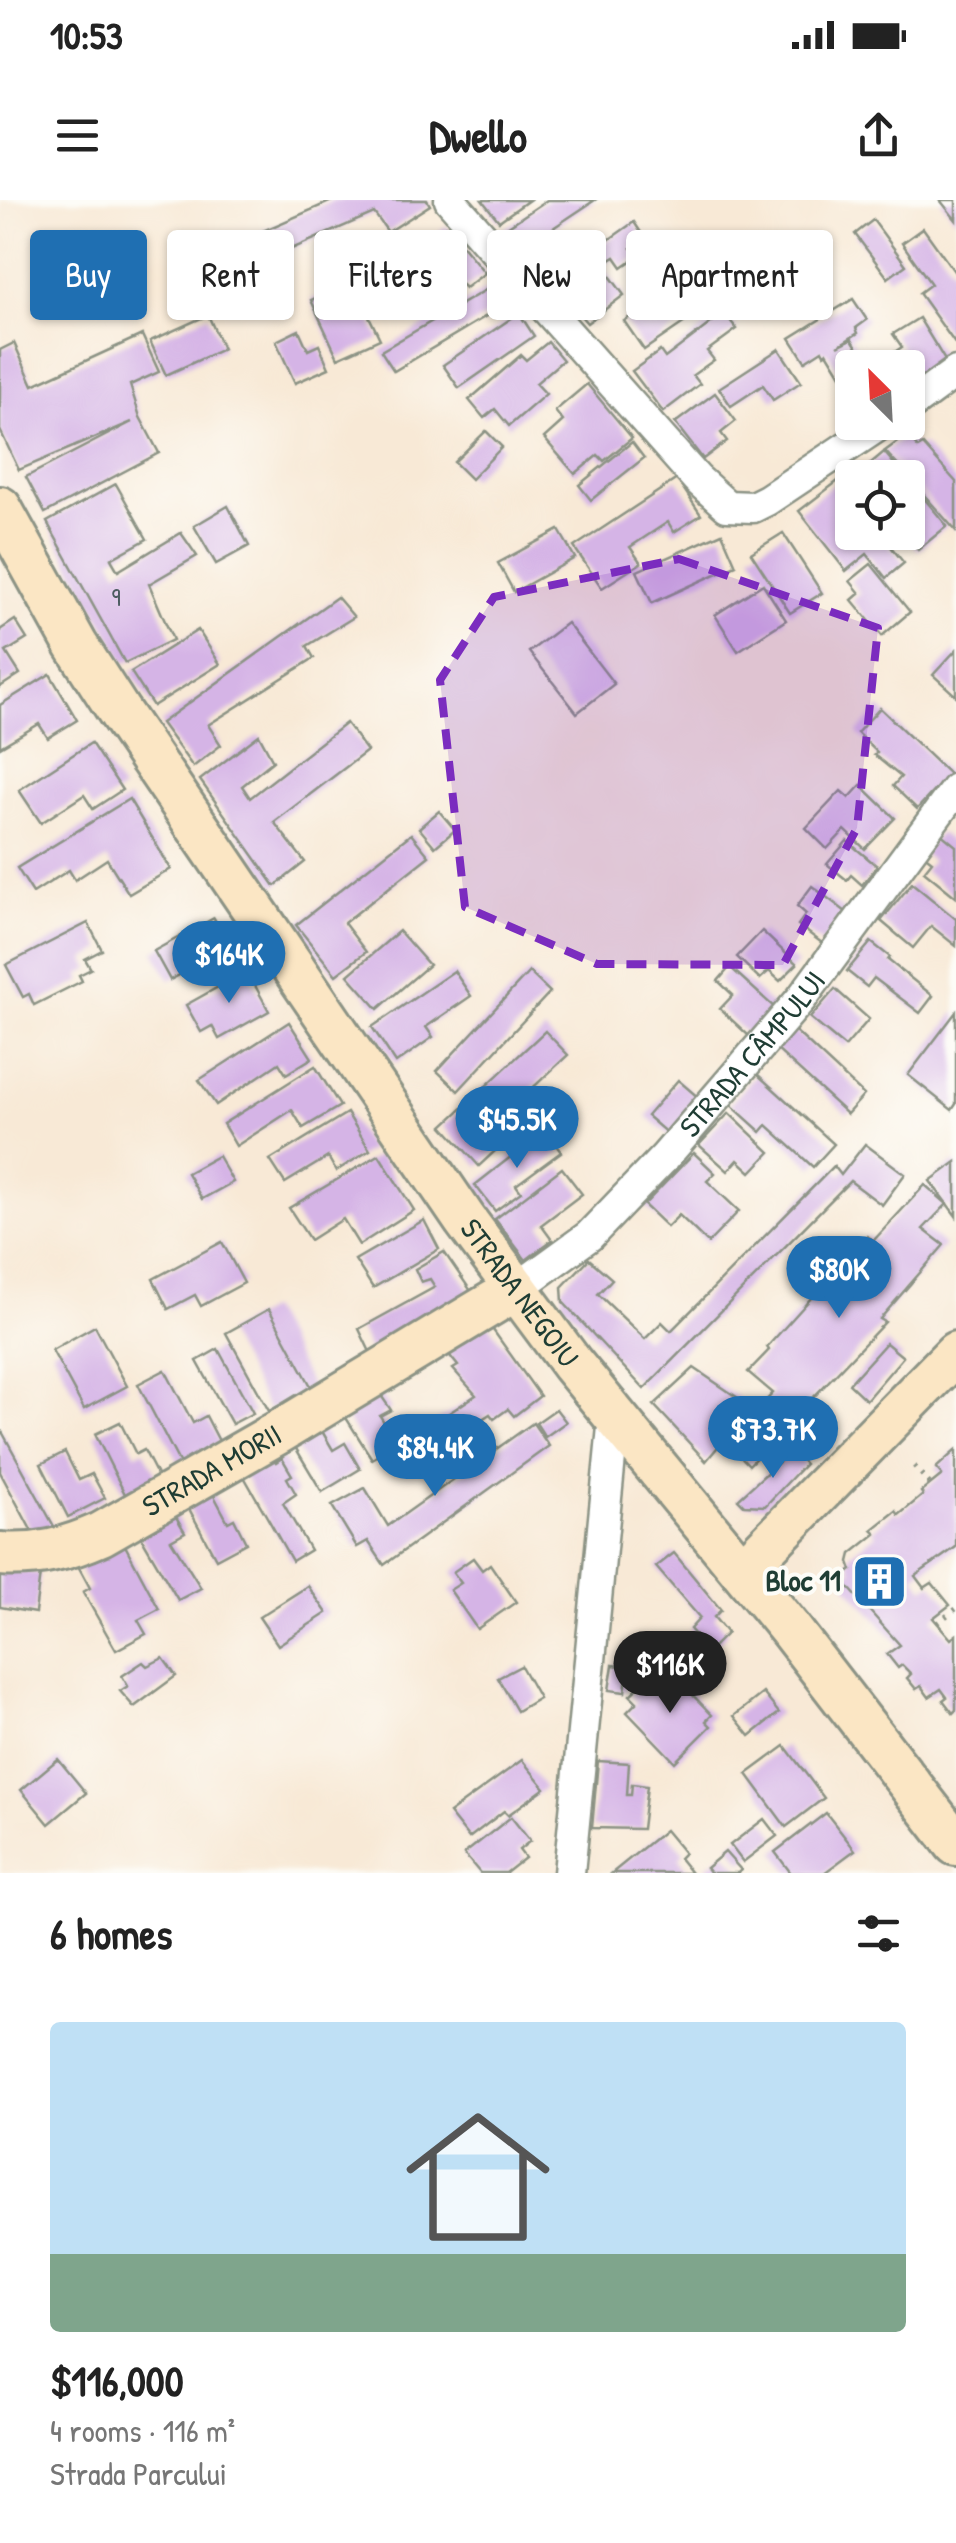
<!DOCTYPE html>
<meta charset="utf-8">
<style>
:root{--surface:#fff;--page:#f2f2f2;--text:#222;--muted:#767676;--accent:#1f6fb2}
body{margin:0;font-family:"Patrick Hand",sans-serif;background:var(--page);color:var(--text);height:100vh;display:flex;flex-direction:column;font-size:38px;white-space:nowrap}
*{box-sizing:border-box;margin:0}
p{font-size:32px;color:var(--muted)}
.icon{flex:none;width:55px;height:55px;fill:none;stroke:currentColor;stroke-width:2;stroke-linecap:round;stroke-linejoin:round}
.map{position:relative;height:1673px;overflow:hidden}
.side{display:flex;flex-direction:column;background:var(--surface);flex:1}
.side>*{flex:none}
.banner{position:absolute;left:30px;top:30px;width:898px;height:90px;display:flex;gap:20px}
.needle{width:65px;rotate:336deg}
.buttons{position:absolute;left:835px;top:150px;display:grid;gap:20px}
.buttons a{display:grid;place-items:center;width:90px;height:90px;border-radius:10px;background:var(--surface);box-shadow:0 2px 8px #0004;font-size:50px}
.price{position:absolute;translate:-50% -85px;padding:0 22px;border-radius:35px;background:var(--accent);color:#fff;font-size:32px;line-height:65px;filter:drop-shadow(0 2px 5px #0008)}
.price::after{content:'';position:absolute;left:50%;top:60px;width:30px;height:22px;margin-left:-15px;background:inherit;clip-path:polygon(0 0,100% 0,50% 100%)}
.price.on{background:#222;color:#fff}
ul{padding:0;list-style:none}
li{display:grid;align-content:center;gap:20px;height:530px;padding:0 50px}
li span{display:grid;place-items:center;height:310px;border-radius:10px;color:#555}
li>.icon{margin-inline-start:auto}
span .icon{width:180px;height:180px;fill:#fffc;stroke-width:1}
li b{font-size:42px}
h2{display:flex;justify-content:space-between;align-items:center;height:120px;padding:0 50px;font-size:42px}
.chip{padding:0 35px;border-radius:10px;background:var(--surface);box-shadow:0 2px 8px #0004;font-size:35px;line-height:90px}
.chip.on{background:var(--accent);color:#fff}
.status{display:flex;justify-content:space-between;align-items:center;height:70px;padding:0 50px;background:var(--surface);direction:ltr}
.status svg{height:28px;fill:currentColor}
header{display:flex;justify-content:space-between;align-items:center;height:130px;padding:0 50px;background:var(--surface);font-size:45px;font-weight:700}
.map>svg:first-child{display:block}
.building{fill:#d5b4e6}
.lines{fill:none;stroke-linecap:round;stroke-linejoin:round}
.street-casing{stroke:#8c9385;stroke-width:35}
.secondary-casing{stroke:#8c9385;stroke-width:48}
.path{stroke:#8c9385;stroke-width:5;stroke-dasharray:2.5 8;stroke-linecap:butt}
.street{stroke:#fff;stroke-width:30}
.secondary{stroke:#fbe6c4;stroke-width:42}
.marked{fill:#7b2cbf;fill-opacity:0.2;stroke:#7b2cbf;stroke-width:8;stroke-dasharray:20 12;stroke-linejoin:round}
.labels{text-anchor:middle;stroke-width:8;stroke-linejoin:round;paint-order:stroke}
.number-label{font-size:25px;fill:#4c5b60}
.street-label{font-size:30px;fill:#1f3d34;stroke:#fdfcf7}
.poi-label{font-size:30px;font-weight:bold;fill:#1f3d34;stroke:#fdfcf7;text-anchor:end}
</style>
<div class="status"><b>10:53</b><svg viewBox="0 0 49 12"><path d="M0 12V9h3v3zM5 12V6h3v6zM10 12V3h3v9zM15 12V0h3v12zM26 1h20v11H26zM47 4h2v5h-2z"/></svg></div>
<header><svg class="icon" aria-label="menu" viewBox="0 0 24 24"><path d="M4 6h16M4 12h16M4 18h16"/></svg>Dwello<svg class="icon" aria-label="share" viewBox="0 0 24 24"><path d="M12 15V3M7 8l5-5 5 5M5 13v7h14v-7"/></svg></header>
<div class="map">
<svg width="956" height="1673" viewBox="0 0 956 1673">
<rect width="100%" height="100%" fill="#fdfcf7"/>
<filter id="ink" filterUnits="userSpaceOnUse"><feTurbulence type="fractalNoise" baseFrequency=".01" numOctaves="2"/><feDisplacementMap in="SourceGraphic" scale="20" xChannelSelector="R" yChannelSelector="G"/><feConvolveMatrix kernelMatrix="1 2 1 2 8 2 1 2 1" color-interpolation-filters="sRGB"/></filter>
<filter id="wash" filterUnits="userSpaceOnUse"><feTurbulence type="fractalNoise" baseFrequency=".0048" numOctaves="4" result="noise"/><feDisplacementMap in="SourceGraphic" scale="40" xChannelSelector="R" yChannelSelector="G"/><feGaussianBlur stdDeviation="2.25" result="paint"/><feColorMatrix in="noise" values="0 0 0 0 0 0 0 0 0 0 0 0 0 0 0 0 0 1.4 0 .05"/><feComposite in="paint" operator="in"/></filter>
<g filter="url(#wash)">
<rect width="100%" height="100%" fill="#f8e9d6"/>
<g id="blocks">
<g class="building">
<path d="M334,0H427L430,5L388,32L374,13L241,71L233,44Z"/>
<path d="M482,0H529L499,21Z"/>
<path d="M547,0H595L553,28L569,52L542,71L504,29Z"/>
<path d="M940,0H956V20Z"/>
<path d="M873,20L906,65L888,78L855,34Z"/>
<path d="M634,22L646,40L631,48L638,56L622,67L615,57L602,65L624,95L587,123L550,80L578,56L580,60Z"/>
<path d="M446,26L485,73L465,88L460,83L453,87L448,82L442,87L413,53Z"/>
<path d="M923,28L956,74V145L919,93L931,84L902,43Z"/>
<path d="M405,46L415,64L363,92L352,73Z"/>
<path d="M731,49L744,67L703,95L710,105L644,150L624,121Z"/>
<path d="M496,84L508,103L394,171L381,151Z"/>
<path d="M337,88L348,111L363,104L380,139L338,158L311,100Z"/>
<path d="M853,99L867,120L856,128L858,133L838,146L852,139L870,168H852V193L827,152L824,154L822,150L805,161L790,138Z"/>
<path d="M519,113L534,136L459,188L443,165Z"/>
<path d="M724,113L737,129L707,151L714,160L693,175L700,184L663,212L632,171L660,151L665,158Z"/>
<path d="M208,115L223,149L166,175L150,141Z"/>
<path d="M919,118L946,162L909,185L908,168H898L890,155L902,147L893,134Z"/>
<path d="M299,130L308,150L319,145L329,168L295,183L276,141Z"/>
<path d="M142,135L159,172L130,185L140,217L159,253L45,313L26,277L132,222L19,270L0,230V150L14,143L33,185Z"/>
<path d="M548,142L563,160L536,183L546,194L509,226L495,209L484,218L469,200L521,155L526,160Z"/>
<path d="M779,149L801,182L773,200L763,185L731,206L719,188Z"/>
<path d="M587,184L632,238L604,261L598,255L575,274L544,238L563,221L555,211Z"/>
<path d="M715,193L736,221L721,233L727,241L703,259L675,223Z"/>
<path d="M486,231L502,247L471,279L454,262Z"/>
<path d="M907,235L918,248L923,245L956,282V331L885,251Z"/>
<path d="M632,242L644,258L591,300L579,285Z"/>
<path d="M884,252L906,278H871L864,269Z"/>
<path d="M677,279L701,315L674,332L668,322L630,347L641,363L602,388L574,347Z"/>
<path d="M908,279L947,326L918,350L908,338L920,329L908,320Z"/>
<path d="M838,281L852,299V332H879L904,363L886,378L867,354L846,371L799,311Z"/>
<path d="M116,284L147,339L111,359L118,371L181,333L197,356L149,384L173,440L125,463L47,322Z"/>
<path d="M228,306L249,346L216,364L194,326Z"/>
<path d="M559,330L575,358L514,392L498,363Z"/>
<path d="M722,333L736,365L652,403L637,371Z"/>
<path d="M783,333L822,393L790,413L751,353Z"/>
<path d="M871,364L910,412L882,436L852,400L860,393L850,381Z"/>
<path d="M763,384L786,420L738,451L715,415Z"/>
<path d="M337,397L354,417L307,446L314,458L208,525L221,545L193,567L161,523Z"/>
<path d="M15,420L27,439L6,452L20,474L0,487V430Z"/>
<path d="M567,423L614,484L577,513L529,452Z"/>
<path d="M198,430L220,464L153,506L131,472Z"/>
<path d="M956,450V496L933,475Z"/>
<path d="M50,474L77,520L48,538L39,524L0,547V505Z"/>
<path d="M880,508L949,574L917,609L893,586L901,577L874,555L877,552L857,533Z"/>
<path d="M346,523L367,551L274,622L305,662L275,686L200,580L259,535L273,561L242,586L250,598Z"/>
<path d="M91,543L122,590L93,609L84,595L41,623L19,590Z"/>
<path d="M861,585L895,618L865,649L845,630L827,649L806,628L841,591L849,598Z"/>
<path d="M129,599L171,669L129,694L107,659L75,680L69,670L33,693L17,668Z"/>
<path d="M439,611L455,630L435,647L419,628Z"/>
<path d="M940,633L956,646V697L924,671L932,661L923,654Z"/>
<path d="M411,634L429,656L344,723L366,752L336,775L296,725Z"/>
<path d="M847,641L877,666L862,685L851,675L847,680L827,664Z"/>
<path d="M912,683L956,719V746L931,726L913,748L881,721Z"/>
<path d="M812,686L846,712L822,743L798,725L806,714L797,706Z"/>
<path d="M214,718L238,763L206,780L198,765L170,780L154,751Z"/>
<path d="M88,723L102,750L85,759L91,769L79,775L82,781L34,805L29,794L23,797L6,765Z"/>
<path d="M399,731L429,765L378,809L348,775Z"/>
<path d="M762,731L797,764L780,781L769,771L760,779L737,757Z"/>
<path d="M871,742L890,757L888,760L933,796L920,813L874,778L867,787L847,771Z"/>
<path d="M730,767L775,808L749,836L720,809L733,795L718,781Z"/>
<path d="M247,771L269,811L219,839L212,826L201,832L186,805Z"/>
<path d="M454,771L471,796L426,827L433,837L396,863L372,827Z"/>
<path d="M529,772L550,792L458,891L437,871Z"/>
<path d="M835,789L869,819L845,847L810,818Z"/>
<path d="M956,812V904L952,910L908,875Z"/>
<path d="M289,822L312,858L286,874L279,863L216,905L199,880Z"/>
<path d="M793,829L864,895L847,914L775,848Z"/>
<path d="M545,831L568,855L494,924L507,940L479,966L443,926Z"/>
<path d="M315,866L340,906L303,928L292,910L236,946L223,924Z"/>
<path d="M757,874L834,944L813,967L767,925L761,932L730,904Z"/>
<path d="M678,880L700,899L669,935L647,916Z"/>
<path d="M347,913L370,950L336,971L328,957L285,983L270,960Z"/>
<path d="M729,913L770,952L751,972L738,960L728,971L699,945Z"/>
<path d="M545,930L561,952L516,985L521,992L495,1011L475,985Z"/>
<path d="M865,944L905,974L882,1005L850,981L644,1189L563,1102L562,1087L589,1059L612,1079L598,1094L645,1139L662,1122L671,1131L834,966L841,975Z"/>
<path d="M694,953L715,973L707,981L739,1011L708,1043L679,1015L667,1027L644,1005Z"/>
<path d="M379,955L414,1010L359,1045L343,1019L310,1040L289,1008Z"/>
<path d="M218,956L233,982L202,999L187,973Z"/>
<path d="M956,962V1016L930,981Z"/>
<path d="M562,968L582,994L541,1025L552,1040L526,1060L495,1019Z"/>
<path d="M925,985L947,1004L923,1029L944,1045L880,1119L885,1122L749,1265L727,1242L773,1193L748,1172L769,1150L767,1147L867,1036L874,1040Z"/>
<path d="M424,1020L439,1049L373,1088L355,1060Z"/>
<path d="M222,1042L244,1083L201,1106L195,1095L168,1109L153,1079Z"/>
<path d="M444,1052L473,1094L371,1154L359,1129L435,1087L430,1079L421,1082L415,1069Z"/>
<path d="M269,1109L312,1188L269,1211L226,1133Z"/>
<path d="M488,1123L540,1196L514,1216L508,1209L494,1219L490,1214L448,1241L434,1223L476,1195L453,1169L458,1166L447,1152Z"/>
<path d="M95,1126L127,1186L84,1209L52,1150Z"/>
<path d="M886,1143L903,1157L866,1200L849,1184Z"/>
<path d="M218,1149L253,1213L232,1224L197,1161Z"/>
<path d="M694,1168L741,1200L736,1209L742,1218L706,1261L654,1205Z"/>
<path d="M165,1170L193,1223L206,1216L220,1243L180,1264L138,1184Z"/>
<path d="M378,1191L391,1210L380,1216L398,1243L372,1259L343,1213Z"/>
<path d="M556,1209L566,1222L545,1237L536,1223Z"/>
<path d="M120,1222L136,1254L144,1250L158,1277L125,1294L95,1234Z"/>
<path d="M533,1223L549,1246L384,1365L368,1341L357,1347L332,1306L365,1288L388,1326Z"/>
<path d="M319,1226L333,1250L345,1243L360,1269L322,1292L292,1242Z"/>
<path d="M0,1228L56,1330L37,1341L0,1272Z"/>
<path d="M792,1250L805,1264L765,1306L744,1305L738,1299Z"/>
<path d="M956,1250V1347L915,1376L924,1388L932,1383L950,1405L933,1418L951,1439L956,1435V1510L953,1513L943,1500L947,1497L941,1489L929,1497L921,1486L916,1489L907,1478L911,1474L902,1465L898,1468L887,1454L900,1445L841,1379L852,1370L849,1362L851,1354L876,1334L872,1330L896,1311L899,1315L923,1295L921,1292L942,1275L936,1268Z"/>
<path d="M65,1252L79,1280L92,1274L105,1298L68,1317L41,1264Z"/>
<path d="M272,1256L276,1262L282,1258L292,1275L287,1278L296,1294L283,1303L310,1350L292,1361L242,1273Z"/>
<path d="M211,1290L228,1322L234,1319L246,1343L216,1359L186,1303Z"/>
<path d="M172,1310L185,1332L171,1340L201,1388L178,1400L137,1330Z"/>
<path d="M121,1338L159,1409L138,1420L146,1434L116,1450L83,1392L90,1388L76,1362Z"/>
<path d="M674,1353L721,1410L714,1417L727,1433L709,1451L690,1429L700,1418L656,1367Z"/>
<path d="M473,1358L482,1370L490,1364L516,1402L477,1429L450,1390L461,1383L453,1372Z"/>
<path d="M0,1369L40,1374L35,1413L0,1407Z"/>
<path d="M308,1386L327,1413L278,1445L259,1417Z"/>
<path d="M163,1458L176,1476L134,1507L120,1491L128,1486L122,1476L143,1462L147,1466Z"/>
<path d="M613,1465L628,1467L625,1492L609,1490Z"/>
<path d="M521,1466L539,1498L517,1511L498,1478Z"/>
<path d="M649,1477L656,1485L663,1477L672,1485L678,1480L712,1515L706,1521L711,1526L675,1562L627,1512L637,1502L630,1495Z"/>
<path d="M763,1493L779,1513L750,1536L734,1516Z"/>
<path d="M785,1546L824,1598L786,1627L747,1574Z"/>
<path d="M58,1559L86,1593L49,1624L21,1590Z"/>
<path d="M522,1560L545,1588L508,1615L504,1611L469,1638L449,1613Z"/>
<path d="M598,1561L629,1563L627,1595H631L632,1584L647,1586L642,1629L592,1628Z"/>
<path d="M826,1613L855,1650L824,1673H791L775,1652Z"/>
<path d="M511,1617L530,1641L519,1650L525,1658L506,1673H480L464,1654Z"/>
<path d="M764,1619L777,1636L743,1662L730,1645Z"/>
<path d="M665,1630L684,1653L679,1658L691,1673H612Z"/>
<path d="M725,1652L741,1670L738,1673H710L706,1668Z"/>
</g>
</g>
</g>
<g filter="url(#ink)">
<use href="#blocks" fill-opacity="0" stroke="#8c9385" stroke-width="2.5"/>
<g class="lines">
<defs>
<g id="street">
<path d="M450,0L697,279L727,306L753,307L767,300L884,222"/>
<path d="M908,207L956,172"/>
<path id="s1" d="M516,1089L589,1036L664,958L801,799L956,589"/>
<path d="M569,1673L614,1217"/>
</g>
<g id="secondary">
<path id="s2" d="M0,308L76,445L118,510L465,1020L572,1164L789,1428L956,1644"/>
<path id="s3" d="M0,1354C37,1357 67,1349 101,1334L279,1232L516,1089"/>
<path d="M743,1370L956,1153"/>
</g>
</defs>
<use href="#street" class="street-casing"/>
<use href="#secondary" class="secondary-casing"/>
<g class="path">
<path d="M914,1266L930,1284"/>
<path d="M932,1362L935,1366"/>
<path d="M937,1423L956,1409"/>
</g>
<use href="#street" class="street"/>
<use href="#secondary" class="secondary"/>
</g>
</g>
<path class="marked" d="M679,359L878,428L857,628L783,765L597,764L465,707L440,480L494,397Z"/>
<defs>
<symbol id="building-square" viewBox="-11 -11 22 22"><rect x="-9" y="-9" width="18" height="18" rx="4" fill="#1f6fb2" stroke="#fdfcf7"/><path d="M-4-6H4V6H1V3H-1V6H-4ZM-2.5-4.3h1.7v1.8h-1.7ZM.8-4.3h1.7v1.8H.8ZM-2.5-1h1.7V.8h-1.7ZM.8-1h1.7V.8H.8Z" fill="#fff"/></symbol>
</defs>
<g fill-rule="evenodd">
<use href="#building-square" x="848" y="1350" width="63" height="63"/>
</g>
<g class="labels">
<g class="number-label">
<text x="116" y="406">9</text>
</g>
<g class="street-label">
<text dy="10" stroke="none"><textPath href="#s1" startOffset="335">STRADA CÂMPULUI</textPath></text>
<text dy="10" stroke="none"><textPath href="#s2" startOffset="942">STRADA NEGOIU</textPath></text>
<text dy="10" stroke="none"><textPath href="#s3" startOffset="232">STRADA MORII</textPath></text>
</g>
<g class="poi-label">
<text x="841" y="1391">Bloc 11</text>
</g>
</g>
</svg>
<div class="buttons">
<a><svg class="needle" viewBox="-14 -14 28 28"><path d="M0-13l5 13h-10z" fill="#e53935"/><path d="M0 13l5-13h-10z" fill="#767676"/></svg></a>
<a><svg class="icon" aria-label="locate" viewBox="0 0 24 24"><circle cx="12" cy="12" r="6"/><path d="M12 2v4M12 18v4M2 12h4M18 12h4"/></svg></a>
</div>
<b class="price" style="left:229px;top:806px">$164K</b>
<b class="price" style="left:517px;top:971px">$45.5K</b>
<b class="price" style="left:839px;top:1121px">$80K</b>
<b class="price" style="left:773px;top:1281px">$73.7K</b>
<b class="price" style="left:435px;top:1299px">$84.4K</b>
<b class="price on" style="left:670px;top:1516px">$116K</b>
<div class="banner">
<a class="chip on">Buy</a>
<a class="chip">Rent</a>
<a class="chip">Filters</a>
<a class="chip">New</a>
<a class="chip">Apartment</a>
</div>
</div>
<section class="side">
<h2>6 homes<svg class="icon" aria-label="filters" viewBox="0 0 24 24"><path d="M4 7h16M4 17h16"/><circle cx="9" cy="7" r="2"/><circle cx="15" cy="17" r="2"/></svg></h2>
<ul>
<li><span style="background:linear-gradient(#bfe0f5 75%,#7fa58c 0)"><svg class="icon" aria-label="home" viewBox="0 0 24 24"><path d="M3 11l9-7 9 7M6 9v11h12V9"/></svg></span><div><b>$116,000</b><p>4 rooms · 116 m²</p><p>Strada Parcului</p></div></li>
</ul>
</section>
